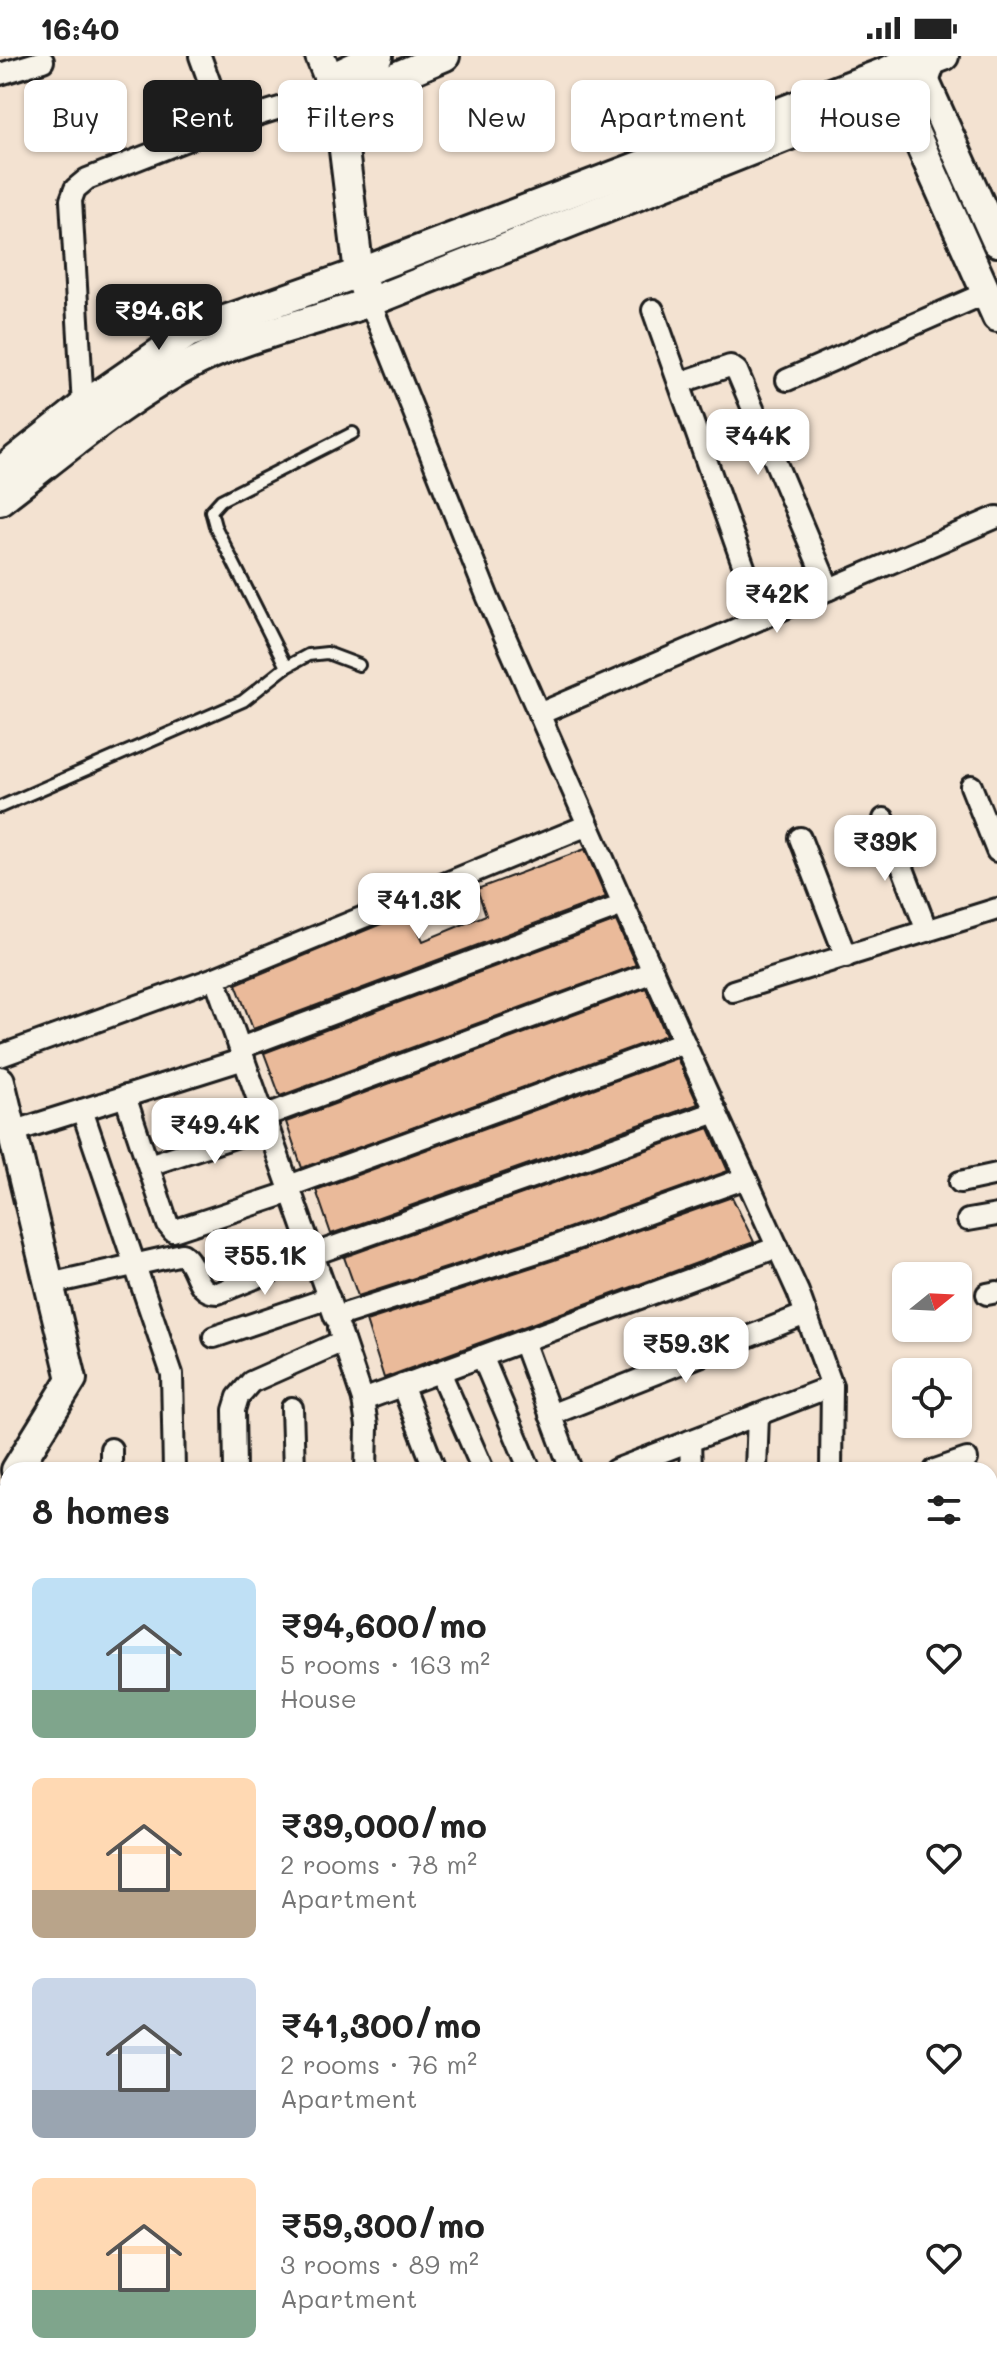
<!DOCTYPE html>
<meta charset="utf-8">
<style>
:root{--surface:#fff;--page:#f2f2f2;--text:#222;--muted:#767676;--accent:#1c1c1c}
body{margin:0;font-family:Mali,sans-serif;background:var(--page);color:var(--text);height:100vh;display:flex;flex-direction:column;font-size:30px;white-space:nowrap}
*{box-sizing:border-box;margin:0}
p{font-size:26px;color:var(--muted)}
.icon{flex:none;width:44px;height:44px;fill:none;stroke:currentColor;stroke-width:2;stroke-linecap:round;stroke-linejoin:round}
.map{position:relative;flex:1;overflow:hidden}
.panel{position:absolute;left:0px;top:1406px;width:998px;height:912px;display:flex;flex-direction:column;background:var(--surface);border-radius:24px 24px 0 0;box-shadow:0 2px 6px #0004}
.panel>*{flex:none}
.hud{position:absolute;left:24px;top:24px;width:950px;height:72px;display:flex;gap:16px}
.needle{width:52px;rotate:72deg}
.tools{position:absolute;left:892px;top:1206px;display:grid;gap:16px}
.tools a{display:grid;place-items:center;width:80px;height:80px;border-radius:12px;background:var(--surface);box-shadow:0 2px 6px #0004;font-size:40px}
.price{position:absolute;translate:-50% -68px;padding:0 18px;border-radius:16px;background:#fff;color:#222;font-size:26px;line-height:52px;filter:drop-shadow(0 2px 4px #0008)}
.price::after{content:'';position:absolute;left:50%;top:48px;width:24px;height:18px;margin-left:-12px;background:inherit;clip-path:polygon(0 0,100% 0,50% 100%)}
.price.current{background:var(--accent);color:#fff}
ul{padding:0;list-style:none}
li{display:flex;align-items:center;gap:24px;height:200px;padding:0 32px}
li span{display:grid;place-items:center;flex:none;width:224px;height:160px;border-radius:12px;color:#555}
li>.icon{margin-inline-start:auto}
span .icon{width:96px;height:96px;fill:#fffc;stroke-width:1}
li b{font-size:34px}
h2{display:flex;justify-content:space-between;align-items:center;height:96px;padding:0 32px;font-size:34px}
.tag{padding:0 28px;border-radius:12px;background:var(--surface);box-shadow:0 2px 6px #0004;font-size:28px;line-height:72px}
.tag.current{background:var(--accent);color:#fff}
.status{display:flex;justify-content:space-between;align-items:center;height:56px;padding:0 40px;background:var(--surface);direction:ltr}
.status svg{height:22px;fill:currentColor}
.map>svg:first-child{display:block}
.built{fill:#f0d6c0}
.building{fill:#eaba9a;stroke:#1c1c1c;stroke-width:2}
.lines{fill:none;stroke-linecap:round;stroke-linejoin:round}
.lane-casing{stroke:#1c1c1c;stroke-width:16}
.street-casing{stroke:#1c1c1c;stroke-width:26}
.secondary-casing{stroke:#1c1c1c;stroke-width:34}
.lane{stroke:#f7f3e8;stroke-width:10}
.street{stroke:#f7f3e8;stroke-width:20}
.secondary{stroke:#f7f3e8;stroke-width:28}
</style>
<div class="status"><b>16:40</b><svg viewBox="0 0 49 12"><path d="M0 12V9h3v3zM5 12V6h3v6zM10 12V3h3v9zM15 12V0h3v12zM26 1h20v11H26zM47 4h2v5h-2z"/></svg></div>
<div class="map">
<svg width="997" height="2318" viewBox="0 0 997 2318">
<rect width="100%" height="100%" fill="#f3e2d1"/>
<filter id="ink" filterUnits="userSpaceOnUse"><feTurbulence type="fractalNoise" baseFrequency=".0125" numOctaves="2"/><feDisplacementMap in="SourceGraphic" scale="16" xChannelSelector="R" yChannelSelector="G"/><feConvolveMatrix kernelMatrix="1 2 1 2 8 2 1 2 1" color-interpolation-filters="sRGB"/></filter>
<g filter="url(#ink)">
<path class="built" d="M0,1507L8,1524V2310H366L369,2318H0Z"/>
<g class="building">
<path d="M585,793L606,841L253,973L236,928L410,856L423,885L486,859L477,833Z"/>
<path d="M616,865L636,909L280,1040L264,997Z"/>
<path d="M646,932L666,979L302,1112L286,1066Z"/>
<path d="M677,1002L698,1048L331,1178L316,1134Z"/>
<path d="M709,1072L728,1115L546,1180L358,1240L344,1201Z"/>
<path d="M732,1141L754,1186L384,1322L366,1265L554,1204Z"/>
</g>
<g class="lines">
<defs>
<g id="lane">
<path d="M286,611L215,470L211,455L221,444L353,377"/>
<path d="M0,751L243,645L286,611L308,599L327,597L359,609"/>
<path d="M0,1538L8,1535"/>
<path d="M0,1669L8,1667"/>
<path d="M0,1800L8,1797"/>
<path d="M0,1947L8,1944"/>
<path d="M0,2089L8,2086"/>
<path d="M0,2242L8,2240"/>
<path d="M0,2311L2,2318"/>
</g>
<g id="street">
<path d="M200,0L225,69"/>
<path d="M0,18L43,5"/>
<path d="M370,246L488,542L684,986L798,1236L832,1330L831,1414"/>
<path d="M653,254L762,562"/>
<path d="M787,324L986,237"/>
<path d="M679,327L730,310L737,315L829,533"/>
<path d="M83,350L71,144L75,133L87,123L225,69L315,41L338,45"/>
<path d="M539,658L997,461"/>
<path d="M971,730L997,795"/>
<path d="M884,763L927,875"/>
<path d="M800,782L846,901"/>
<path d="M215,922L335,1261L550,1192L746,1122"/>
<path d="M733,935L997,853"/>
<path d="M240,992L623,849"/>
<path d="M0,1000L215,922L588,769"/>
<path d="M125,1040L168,1169L173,1175L291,1136"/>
<path d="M82,1054L172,1318L174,1414"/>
<path d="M264,1060L653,916"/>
<path d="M12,1076L244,1003"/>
<path d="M149,1109L268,1070"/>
<path d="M960,1126L997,1118"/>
<path d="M289,1130L684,986"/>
<path d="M968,1164L997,1159"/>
<path d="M49,1228L182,1198C199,1209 193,1237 218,1237L314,1198L716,1056"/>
<path d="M987,1238L997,1236"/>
<path d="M339,1272L363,1344L367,1370L366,1414"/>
<path d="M214,1281L329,1242"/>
<path d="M523,1285L571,1414"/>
<path d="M482,1300L530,1414"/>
<path d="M440,1316L483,1414"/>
<path d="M402,1329L435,1414"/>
<path d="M363,1344L778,1191"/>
<path d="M292,1352L294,1414"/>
<path d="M550,1359L806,1258"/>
<path d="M690,1385L691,1414"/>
<path d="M111,1393V1414"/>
<path d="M235,1414L234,1354L238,1341L251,1326L343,1285"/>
<path d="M615,1414L832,1330"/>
<path d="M756,1414L758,1359"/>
<path d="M935,1414L967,1403"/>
<path d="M990,1496L997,1494"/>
<path d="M990,1583L997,1581"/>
<path d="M990,1632L997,1630"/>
<path d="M990,1709L997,1707"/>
<path d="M990,1789L997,1788"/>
<path d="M990,1869L997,1867"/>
<path d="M990,1949L997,1947"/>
<path d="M990,2031L997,2030"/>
<path d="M990,2111L997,2110"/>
<path d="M467,2310L470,2318"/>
<path d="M705,2310L707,2318"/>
<path d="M498,2318L516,2310"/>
<path d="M901,2318L926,2310"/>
</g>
<g id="secondary">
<path d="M320,0L338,45L359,217L365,234"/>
<path d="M917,8L997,186"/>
<path d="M890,21L997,261"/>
<path d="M329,23L378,0"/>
<path d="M338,45L445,0"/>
<path d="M0,416L83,350L188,277L359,217L888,15L914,2L931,5L944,0"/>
<path d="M0,444C63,396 126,341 197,305C254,277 317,266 375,244C549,175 723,105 898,36L925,23L931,5"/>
<path d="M0,1025L72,1323L16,1414"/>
<path d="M0,1445L8,1463"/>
<path d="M368,2310L371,2318"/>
<path d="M397,2310L400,2318"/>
</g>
</defs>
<use href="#lane" class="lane-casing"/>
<use href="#street" class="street-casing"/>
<use href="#secondary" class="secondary-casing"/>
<use href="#lane" class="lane"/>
<use href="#street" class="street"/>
<use href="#secondary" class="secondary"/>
</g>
</g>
</svg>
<div class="tools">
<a><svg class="needle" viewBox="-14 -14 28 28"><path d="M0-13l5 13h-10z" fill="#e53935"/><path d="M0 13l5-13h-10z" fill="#767676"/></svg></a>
<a><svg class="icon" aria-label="locate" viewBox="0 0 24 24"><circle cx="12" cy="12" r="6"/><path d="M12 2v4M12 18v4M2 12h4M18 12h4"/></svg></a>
</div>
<b class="price current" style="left:159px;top:296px">₹94.6K</b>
<b class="price" style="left:758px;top:421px">₹44K</b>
<b class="price" style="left:777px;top:579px">₹42K</b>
<b class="price" style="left:885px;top:827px">₹39K</b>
<b class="price" style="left:419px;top:885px">₹41.3K</b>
<b class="price" style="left:215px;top:1110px">₹49.4K</b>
<b class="price" style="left:265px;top:1241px">₹55.1K</b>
<b class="price" style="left:686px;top:1329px">₹59.3K</b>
<div class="hud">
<a class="tag">Buy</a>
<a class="tag current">Rent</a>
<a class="tag">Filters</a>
<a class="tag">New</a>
<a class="tag">Apartment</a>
<a class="tag">House</a>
</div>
<section class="panel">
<h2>8 homes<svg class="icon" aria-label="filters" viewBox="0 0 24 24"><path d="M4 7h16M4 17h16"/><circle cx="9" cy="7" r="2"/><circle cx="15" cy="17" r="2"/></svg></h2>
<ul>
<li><span style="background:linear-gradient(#bfe0f5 70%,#7fa58c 0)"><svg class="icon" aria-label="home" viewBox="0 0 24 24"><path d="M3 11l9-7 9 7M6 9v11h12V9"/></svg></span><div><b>₹94,600/mo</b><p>5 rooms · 163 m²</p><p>House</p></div><svg class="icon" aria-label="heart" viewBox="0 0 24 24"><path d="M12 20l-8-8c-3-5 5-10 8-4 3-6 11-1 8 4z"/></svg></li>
<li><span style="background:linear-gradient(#ffd9b3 70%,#b9a48a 0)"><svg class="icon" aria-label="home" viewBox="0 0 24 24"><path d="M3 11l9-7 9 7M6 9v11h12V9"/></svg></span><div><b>₹39,000/mo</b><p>2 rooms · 78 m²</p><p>Apartment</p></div><svg class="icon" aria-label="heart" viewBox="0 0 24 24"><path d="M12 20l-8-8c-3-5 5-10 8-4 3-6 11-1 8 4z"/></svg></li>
<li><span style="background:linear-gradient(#c9d6e8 70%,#9aa5b1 0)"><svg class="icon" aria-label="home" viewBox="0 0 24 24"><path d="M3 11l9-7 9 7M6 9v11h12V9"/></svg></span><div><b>₹41,300/mo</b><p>2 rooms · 76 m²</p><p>Apartment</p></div><svg class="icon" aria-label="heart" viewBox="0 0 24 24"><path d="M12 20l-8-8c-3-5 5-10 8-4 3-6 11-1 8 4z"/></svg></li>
<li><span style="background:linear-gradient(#ffd9b3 70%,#7fa58c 0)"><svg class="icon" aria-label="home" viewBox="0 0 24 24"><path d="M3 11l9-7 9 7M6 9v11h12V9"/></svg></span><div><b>₹59,300/mo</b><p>3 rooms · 89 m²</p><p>Apartment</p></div><svg class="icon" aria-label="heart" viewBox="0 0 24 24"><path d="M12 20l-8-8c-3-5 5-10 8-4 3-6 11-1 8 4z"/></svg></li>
</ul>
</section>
</div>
